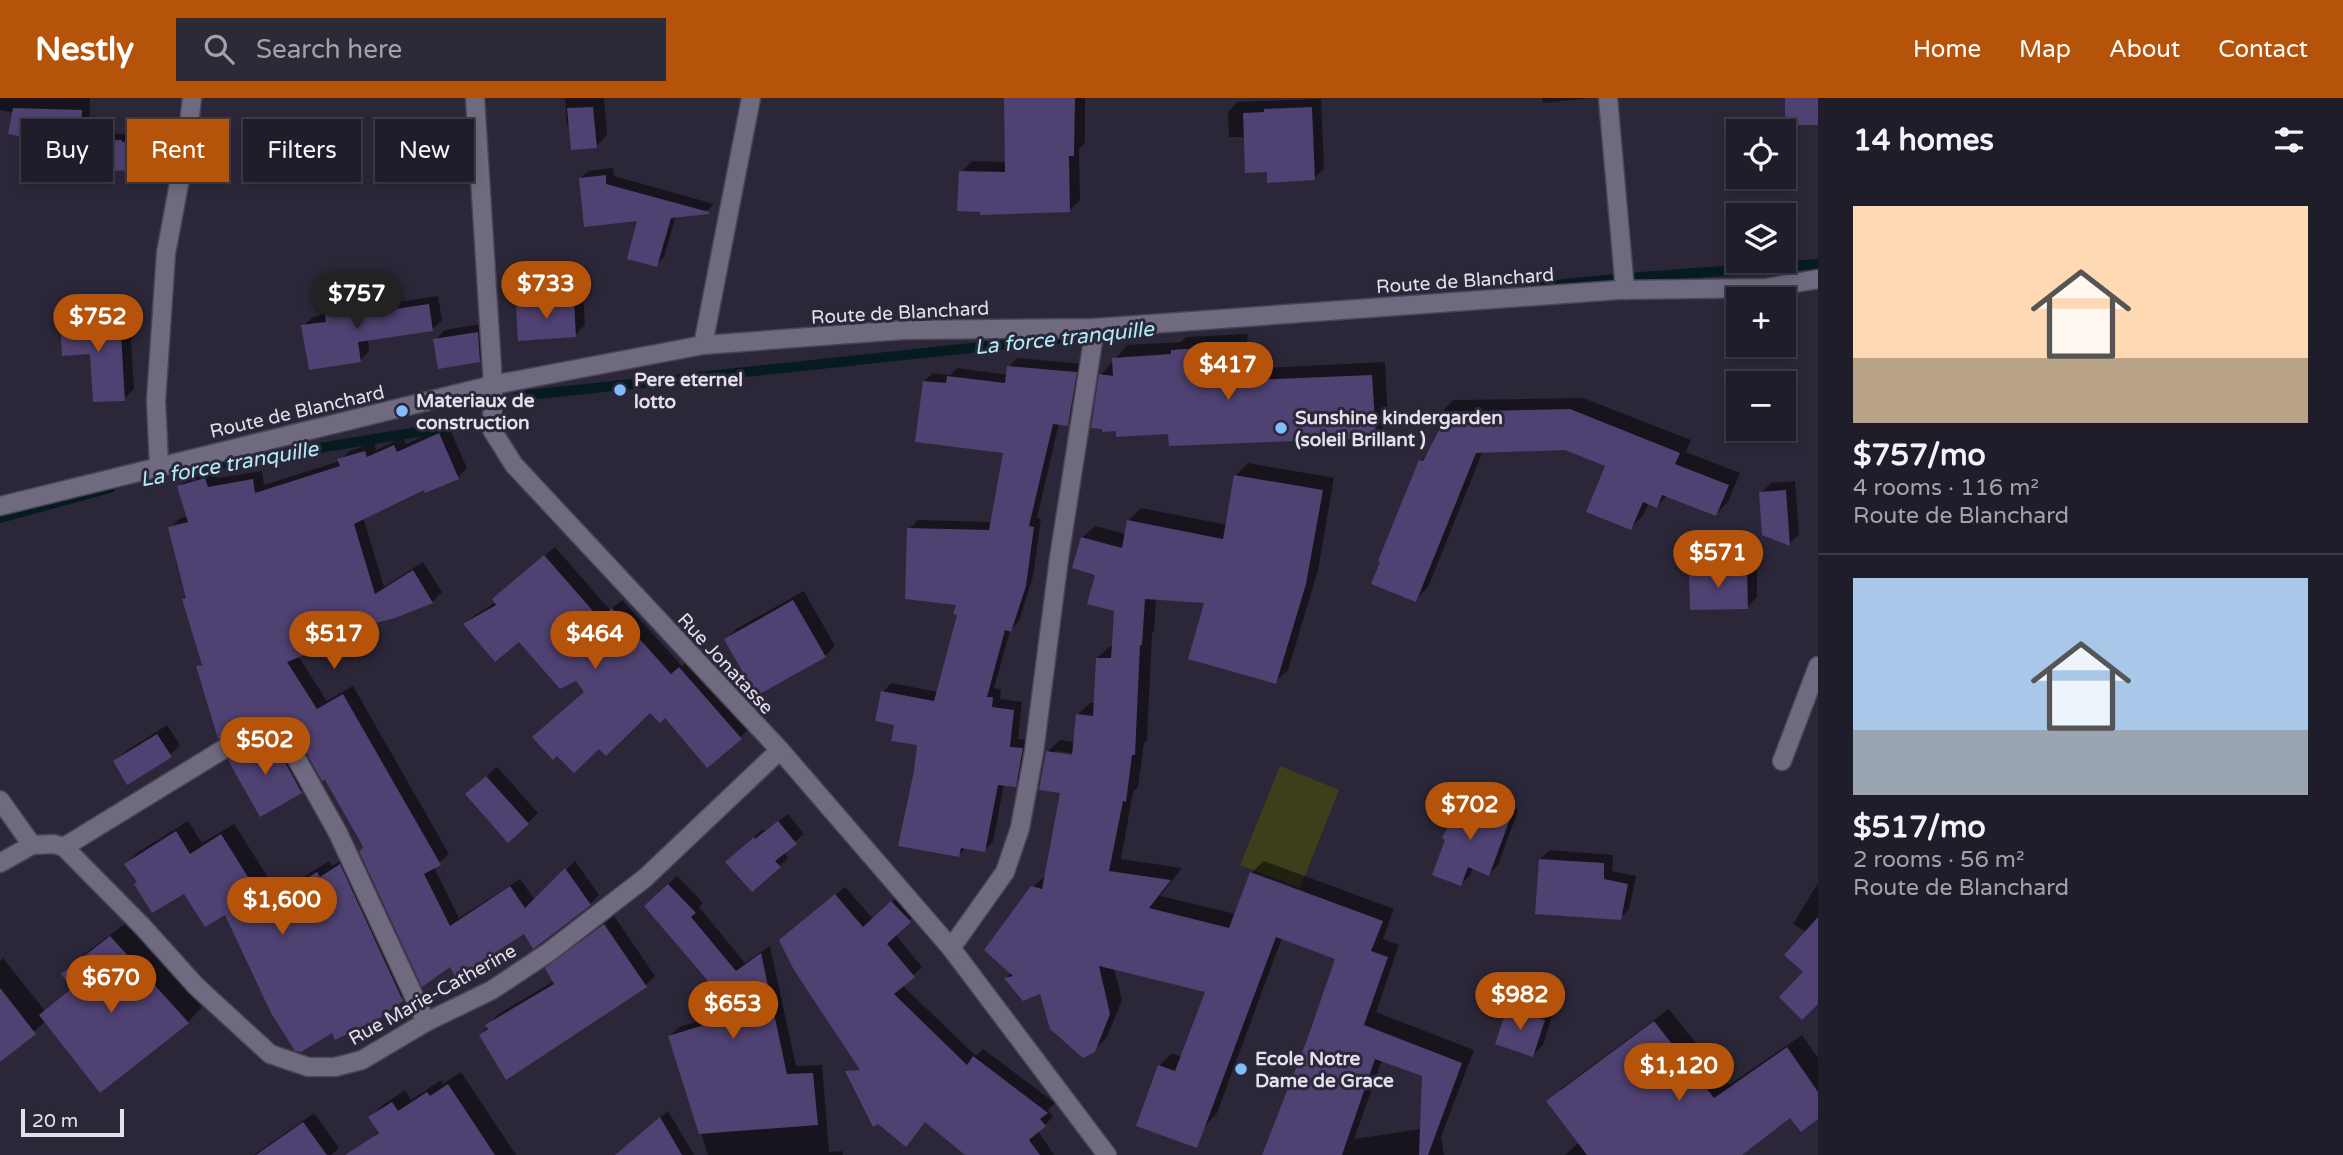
<!DOCTYPE html>
<meta charset="utf-8">
<style>
:root{--surface:#201d2b;--page:#2d2a37;--text:#f1f3f6;--muted:#a2a2a9;--line:#3d3b47;--accent:#b45309}
body{margin:0;font-family:"Varela Round",sans-serif;background:var(--page);color:var(--text);height:100vh;display:flex;flex-direction:column;font-size:26px;white-space:nowrap}
*{box-sizing:border-box;margin:0}
p{font-size:23px;color:var(--muted)}
.icon{flex:none;width:38px;height:38px;fill:none;stroke:currentColor;stroke-width:2;stroke-linecap:round;stroke-linejoin:round}
.map{position:relative;flex:1;overflow:hidden}
.details{display:flex;flex-direction:column;background:var(--surface);width:525px}
.details>*{flex:none}
.top-card{position:absolute;left:21px;top:21px;width:665px;height:63px;display:flex;gap:14px}
.tools{position:absolute;left:1726px;top:21px;display:grid;gap:14px}
.tools a{display:grid;place-items:center;width:70px;height:70px;border-radius:0px;background:var(--surface);box-shadow:0 4px 10px #0003,0 0 0 2px var(--line);font-size:35px}
.scale{position:absolute;left:21px;bottom:18px;width:103px;box-sizing:border-box;padding-left:7px;border:4px solid #e3e0ec;border-top:0;font-size:19px;line-height:24px;white-space:nowrap;color:#e3e0ec;-webkit-text-stroke:5px #2b2739;paint-order:stroke}
.price{position:absolute;translate:-50% -60px;padding:0 16px;border-radius:24px;background:var(--accent);color:#fff;font-size:23px;line-height:46px;filter:drop-shadow(0 2px 4px #0008)}
.price::after{content:'';position:absolute;left:50%;top:42px;width:21px;height:16px;margin-left:-10px;background:inherit;clip-path:polygon(0 0,100% 0,50% 100%)}
.price.on{background:#222;color:#fff}
ul{padding:0;list-style:none}
li{display:grid;align-content:center;gap:14px;height:371px;padding:0 35px}
li+li{border-top:2px solid var(--line)}
li span{display:grid;place-items:center;height:217px;border-radius:0px;color:#555}
li>.icon{margin-inline-start:auto}
span .icon{width:126px;height:126px;fill:#fffc;stroke-width:1}
li b{font-size:30px}
h2{display:flex;justify-content:space-between;align-items:center;height:84px;padding:0 35px;font-size:30px}
.pill{padding:0 24px;border-radius:0px;background:var(--surface);box-shadow:0 4px 10px #0003,0 0 0 2px var(--line);font-size:24px;line-height:63px}
.pill.on{background:var(--accent);color:#fff}
header{display:flex;align-items:center;gap:42px;box-sizing:border-box;height:98px;padding:0 35px;background:var(--accent);color:#fff}
header strong{font-size:33px}
nav{display:flex;gap:38px;margin-inline-start:auto;font-size:24px}
.search{width:490px;height:63px;background:var(--page);display:flex;align-items:center;gap:18px;box-sizing:border-box;padding:0 24px;border-radius:0px;color:var(--muted);font-size:26px}
main{display:flex;flex:1;min-height:0}
.map>svg:first-child{display:block}
.green{fill:#3d3f1b}
.shadow{fill:#0007;fill-rule:evenodd}
.lines{fill:none;stroke-linecap:round;stroke-linejoin:round}
.stream{stroke:#041c20;stroke-width:10}
.building{fill:#4f4171}
.street-casing{stroke:#4a4555;stroke-width:21}
.secondary-casing{stroke:#4a4555;stroke-width:21}
.street{stroke:#706a80;stroke-width:18}
.secondary{stroke:#706a80;stroke-width:18}
.poi-dot{fill:#81bdfa;stroke:#2b2739;stroke-width:2.5}
.labels{text-anchor:middle;stroke-width:6;stroke-linejoin:round;paint-order:stroke}
.street-label{font-size:19px;fill:#e3e0ec;stroke:#2b2739}
.poi-label{font-size:19px;font-weight:bold;fill:#e3e0ec;stroke:#2b2739;text-anchor:start}
.water-label{font-size:21px;font-style:italic;fill:#aeedf9;stroke:#2b2739}
</style>
<header>
<strong>Nestly</strong>
<div class="search"><svg class="icon" aria-label="search" viewBox="0 0 24 24"><circle cx="10" cy="10" r="6"/><path d="M15 15l6 6"/></svg>Search here</div>
<nav><a>Home</a><a>Map</a><a>About</a><a>Contact</a></nav>
</header>
<main>
<div class="map">
<svg width="1818" height="1057" viewBox="0 0 1818 1057">
<rect width="100%" height="100%" fill="#2b2739"/>
<path class="green" d="M1280,668L1339,692L1300,790L1240,767Z"/>
<g class="shadow">
<path d="M0,0H90L89,44L81,52L50,43L14,15L0,12Z"/>
<path d="M565,0H604L607,37L596,48L571,28H567Z"/>
<path d="M1005,0H1085V45L1079,51L1080,102L1069,113L961,74L972,63L1006,64Z"/>
<path d="M1543,0H1590L1543,5Z"/>
<path d="M1321,1L1324,71L1314,80L1268,72L1245,39H1229L1228,14L1237,4Z"/>
<path d="M97,36H175L176,70L168,78L132,70L90,44Z"/>
<path d="M613,70L614,78L714,106L708,112L676,117L664,159L656,167L640,121L580,81L588,73Z"/>
<path d="M361,189L364,209L438,198L442,222L432,232L368,241L369,253L360,263L303,228L313,219L326,216L324,203L334,193Z"/>
<path d="M583,194L585,227L575,237L518,208L528,198Z"/>
<path d="M129,210L134,291L124,301L91,254L62,224L72,214Z"/>
<path d="M487,225L489,252L479,263L435,242L445,232Z"/>
<path d="M1248,236L1246,253H1264L1265,270L1385,264L1388,325L1375,338L1170,334L1101,277L1127,247L1181,244L1186,239Z"/>
<path d="M1017,260L1084,266L1076,317L1068,326L1059,325L1037,420L1041,421L1033,478L1019,523L1010,533L994,590L1001,591L1000,601L1022,604L1018,641L1031,642L1024,679L1015,687L1004,686L993,744L984,752L966,749L959,757L916,673L919,646L883,594L891,585L938,594L959,516L958,505L909,431L918,422L992,424L1005,353L924,283L933,275L950,277L957,270L1008,277L1009,269Z"/>
<path d="M1583,300L1691,342L1686,354L1740,375L1728,404L1716,416L1668,397L1657,408L1649,404L1643,418L1630,430L1607,367L1565,350L1483,353L1428,489L1416,502L1420,363L1431,352L1441,332V315L1453,302Z"/>
<path d="M448,327L467,370L458,379L425,390L363,419L384,489L423,464L442,494L433,503L394,519L344,531L337,538L298,558L327,603L353,588L449,756L434,769L459,820L520,781L535,802L575,763L599,797L590,806L525,833L457,878L365,749L289,622L198,569L203,564L184,501L187,498L170,430L179,421L188,418L179,389L188,380L214,372L217,380L262,373L264,387L340,363L349,353L374,345L376,352L403,339L406,346Z"/>
<path d="M1248,365L1334,380L1318,472L1288,572L1275,584L1207,504L1156,500L1154,533L1152,535L1147,643L1144,645L1138,689L1133,694L1121,761L1182,770L1160,798L1236,816L1251,775L1264,763L1394,811L1383,841L1399,847L1376,914L1474,952L1441,1039L1444,1057H1281L1309,943L1337,860L1282,840L1217,1015L1205,1028L1159,968L1172,955L1182,959L1207,893L1114,870L1122,902L1107,939L1094,952L1041,894L1006,880L1012,874L1033,789L1046,777L1062,693L1047,654L1060,642L1075,644L1077,617L1090,605H1096L1097,560L1110,548H1113L1116,512L1082,440L1095,428L1126,436L1129,422L1141,410L1227,427L1235,378ZM1055,653L1080,656V660L1055,656ZM1382,962L1424,977L1421,1031L1354,1041Z"/>
<path d="M1795,383L1799,436L1789,446L1761,395L1771,385Z"/>
<path d="M555,449L610,512L622,502L682,568L690,561L750,630L707,668L665,618L585,594L576,581L519,541L465,526L475,517L496,504L504,492Z"/>
<path d="M1757,463V499L1747,509L1691,474L1701,464Z"/>
<path d="M804,493L835,548L825,558L726,541L736,531Z"/>
<path d="M167,627L180,647L170,657L115,664L125,654Z"/>
<path d="M275,634L311,683L301,693L261,716L230,662L240,652Z"/>
<path d="M497,669L538,715L528,725L477,686Z"/>
<path d="M1473,690L1518,712L1498,767L1489,776L1473,769L1470,777L1461,786L1465,699Z"/>
<path d="M788,716L804,736L783,754L788,760L780,768L736,755L763,731L765,733Z"/>
<path d="M188,723L202,745L234,726L278,795L329,763L332,768L352,756L414,890L377,920L332,932L225,814L184,793L139,784L126,766L137,755Z"/>
<path d="M1550,752L1613,757L1612,773L1636,778L1629,811L1620,820L1540,761Z"/>
<path d="M677,778L703,805L699,809L745,865L770,848L796,968L822,967L829,1054L842,1053L843,1057H708L670,938L679,929L736,912L646,808Z"/>
<path d="M1818,785V903L1806,874L1807,834L1793,826Z"/>
<path d="M845,789L873,821L901,795L918,814L895,836L922,869L902,887L976,958L983,951L1055,1005L1048,1012L1053,1019L1038,1033L1054,1057H968L790,834Z"/>
<path d="M614,818L655,878L646,887L481,937L497,917L554,883L547,871Z"/>
<path d="M126,825L202,909L188,924L46,923L0,962V863L3,860L45,913L73,888L63,876L78,861Z"/>
<path d="M1518,901L1554,912L1543,947L1533,957L1508,911Z"/>
<path d="M1669,911L1729,987L1802,937L1818,960V1019L1790,1017L1739,1057H1565L1579,1044L1548,1004L1562,990Z"/>
<path d="M461,974L516,1057H376L367,1044L379,1033L370,1019L383,1007L405,992L411,1002L441,982L443,986Z"/>
<path d="M668,1013L694,1057H616L617,1056Z"/>
<path d="M314,1015L339,1050L331,1057H254Z"/>
</g>
<g class="lines">
<g class="stream">
<path d="M1528,190L1614,181L1818,166"/>
<path d="M519,298L1084,238"/>
<path d="M177,373L461,327"/>
<path d="M0,420L110,390"/>
</g>
</g>
<g class="building">
<path d="M1004,0H1075L1074,58H1069L1070,114L980,117V114L957,113L959,73L1005,74Z"/>
<rect x="1785" y="0" width="33" height="27"/>
<path d="M593,9L597,50L571,52L567,10Z"/>
<path d="M1312,9L1315,82L1267,85V74L1245,75L1243,15L1264,14V11Z"/>
<path d="M13,10L82,12L81,54L48,53L49,44L8,36Z"/>
<path d="M122,42V44L168,43L169,80H131V72L89,74L88,43Z"/>
<path d="M606,77V86L709,114V116L671,120L657,169L627,161L637,123L584,129L579,80Z"/>
<path d="M352,198L355,217L429,206L433,233L358,244L361,264L309,272L301,227L326,224L323,202Z"/>
<path d="M574,203L576,239L518,243L516,208Z"/>
<path d="M120,219L125,303L93,304L90,256L62,258L60,223Z"/>
<path d="M478,234L480,264L438,271L433,241Z"/>
<path d="M1235,248L1233,266L1251,265L1252,282L1372,277L1376,340L1169,348L1168,336L1116,339V333L1102,334V331L1091,330L1099,276L1113,278L1112,260L1171,256V252Z"/>
<path d="M1007,268L1077,274L1068,328L1053,326L1029,428L1034,429L1026,488L1011,534L1005,532L987,599H993L992,609L1014,612L1010,649L1023,650L1016,689L998,687L985,754L961,750L959,759L898,748L914,673L917,647L891,643L894,627L875,623L881,593L934,603L957,517L953,516L956,507L905,501L907,430L989,432L1003,355L915,344L923,283L946,285L947,278L1005,285Z"/>
<path d="M1570,311L1680,355L1675,366L1729,387L1716,418L1662,397L1657,410L1643,404L1631,432L1586,414L1605,368L1565,352L1476,355L1416,504L1371,486L1380,464L1378,463L1419,362L1423,363L1439,332V314Z"/>
<path d="M439,335L459,381L425,395L424,392L354,426L375,496L413,472L433,505L395,520L337,535L339,539L327,548L287,564L317,611L343,596L441,767L424,776L450,828L510,788L525,810L565,770L591,807L533,851L524,836L456,880L450,869L422,889L359,753L363,750L360,743L325,682L322,683L291,627L282,622L261,621L218,641L196,568L202,567L182,501L186,500L168,429L188,424L177,388L205,380L208,389L253,381L255,395L340,368L337,361L365,353L367,359L394,347L397,354Z"/>
<path d="M1234,377L1323,392L1306,486L1276,586L1188,561L1204,505L1145,501L1142,547H1140L1135,657H1132L1126,704L1123,703L1109,773L1171,782L1149,810L1229,830L1250,774L1383,823L1371,853L1388,859L1364,927L1462,965L1428,1057H1419L1422,978L1375,961L1342,1057H1262L1307,942L1335,861L1276,839L1197,1050L1136,1028L1158,967L1175,973L1205,894L1099,868L1110,916L1095,954L1083,960L1050,931L1040,896L1023,903L1004,880L1013,878L984,852L1031,788L1042,791L1060,695L1039,692L1046,653L1072,657L1076,616L1093,618L1096,560H1111L1114,513L1087,506L1095,477L1072,470L1081,439L1122,450L1127,422L1223,441Z"/>
<path d="M1786,392L1790,448L1762,437L1759,394Z"/>
<path d="M544,457L600,521L612,510L671,576L679,569L742,641L707,670L665,620L660,625L650,615L606,658L599,651L574,675L557,658L553,662L532,639L584,594L576,583L560,591L519,544L495,564L463,526L496,507L492,501Z"/>
<path d="M1747,472L1748,511L1690,512L1689,473Z"/>
<path d="M793,502L826,559L756,598L724,541Z"/>
<path d="M157,636L172,659L127,687L113,663Z"/>
<path d="M263,644H274L302,695L260,719L228,662Z"/>
<path d="M486,678L529,726L508,745L465,696Z"/>
<path d="M1463,698L1510,721L1489,778L1468,769L1461,788L1432,777L1445,742L1442,740Z"/>
<path d="M778,723L797,746L775,763L781,769L752,794L725,764L754,739L755,741Z"/>
<path d="M176,733L190,756L221,736L265,806L317,774L320,779L340,766L403,903L378,921L335,942L332,935L301,954L295,953L271,915L225,817L205,829L184,796L152,815L134,786L137,784L124,766Z"/>
<path d="M1539,761L1604,765V781L1628,786L1621,822L1535,816Z"/>
<path d="M668,786L696,815L691,819L736,873L761,855L787,976L813,975L818,1027L699,1036L668,938L737,917L644,808Z"/>
<path d="M835,796L863,829L891,803L911,824L887,846L915,879L894,896L967,967L973,958L1048,1015L1040,1021L1046,1028L1029,1042L1040,1057H965L925,1024L906,1049L878,1026L873,1029L845,973L860,972L794,872L779,842Z"/>
<path d="M1818,819V906L1802,922L1779,899L1803,874L1784,857Z"/>
<path d="M604,826L647,889L506,982L479,937L488,931L485,927L554,886L545,870Z"/>
<path d="M110,838L189,925L100,995L39,917L72,890L61,876Z"/>
<path d="M0,890L36,936L0,964Z"/>
<path d="M1507,910L1545,922L1533,959L1495,946Z"/>
<path d="M1654,923L1714,1000L1787,949L1818,994V1021L1801,1034L1790,1020L1742,1057H1587L1546,1003Z"/>
<path d="M448,986L495,1057H345L379,1035L368,1019L392,1004L398,1013L427,994L430,998Z"/>
<path d="M660,1019L682,1057H615Z"/>
<path d="M303,1024L327,1057H256Z"/>
</g>
<g class="lines">
<defs>
<g id="street">
<path d="M475,0L493,287L492,332L514,367L780,652L951,850L1107,1057"/>
<path d="M1608,0L1625,192"/>
<path d="M703,247L751,0"/>
<path d="M159,367L156,303L166,155L187,43L192,0"/>
<path d="M1782,663L1818,568"/>
<path d="M0,702L32,747L0,765"/>
<path d="M32,747L54,746L64,749L143,829L196,888L270,956L308,969H335L362,962L426,924L492,892L549,854L645,780L780,652"/>
<path d="M64,749L232,646L261,632L281,633L338,735L426,924"/>
<path d="M951,850L1005,774L1020,730L1034,654L1059,460L1095,230"/>
</g>
<path id="secondary" d="M0,408L493,287L703,247L903,232L1095,230L1619,192L1766,190L1818,181"/>
</defs>
<use href="#street" class="street-casing"/>
<use href="#secondary" class="secondary-casing"/>
<use href="#street" class="street"/>
<use href="#secondary" class="secondary"/>
</g>
<g class="poi-dot">
<circle cx="620" cy="292" r="7"/>
<circle cx="402" cy="313" r="7"/>
<circle cx="1281" cy="330" r="7"/>
<circle cx="1241" cy="971" r="7"/>
</g>
<g class="labels">
<g class="street-label">
<text transform="translate(1465 182) rotate(-4)" y="7">Route de Blanchard</text>
<text transform="translate(900 214) rotate(-3)" y="7">Route de Blanchard</text>
<text transform="translate(297 313) rotate(-13)" y="7">Route de Blanchard</text>
<text transform="translate(726 565) rotate(47)" y="7">Rue Jonatasse</text>
<text transform="translate(432 896) rotate(-29)" y="7">Rue Marie-Catherine</text>
</g>
<g class="poi-label">
<text x="634" y="288">Pere eternel<tspan x="634" dy="22">lotto</tspan></text>
<text x="416" y="309">Materiaux de<tspan x="416" dy="22">construction</tspan></text>
<text x="1295" y="326">Sunshine kindergarden<tspan x="1295" dy="22">(soleil Brillant )</tspan></text>
<text x="1255" y="967">Ecole Notre<tspan x="1255" dy="22">Dame de Grace</tspan></text>
</g>
<g class="water-label">
<text transform="translate(1064 240) rotate(-6)" y="7">La force tranquille</text>
<text transform="translate(229 366) rotate(-10)" y="7">La force tranquille</text>
</g>
</g>
</svg>
<div class="tools">
<a><svg class="icon" aria-label="locate" viewBox="0 0 24 24"><circle cx="12" cy="12" r="6"/><path d="M12 2v4M12 18v4M2 12h4M18 12h4"/></svg></a>
<a><svg class="icon" aria-label="layers" viewBox="0 0 24 24"><path d="M12 4l9 5-9 5-9-5zM3 14l9 5 9-5"/></svg></a>
<a>+</a>
<a>−</a>
</div>
<div class="scale">20 m</div>
<b class="price" style="left:546px;top:223px">$733</b>
<b class="price on" style="left:357px;top:233px">$757</b>
<b class="price" style="left:98px;top:256px">$752</b>
<b class="price" style="left:1228px;top:304px">$417</b>
<b class="price" style="left:1718px;top:492px">$571</b>
<b class="price" style="left:334px;top:573px">$517</b>
<b class="price" style="left:595px;top:573px">$464</b>
<b class="price" style="left:265px;top:679px">$502</b>
<b class="price" style="left:1470px;top:744px">$702</b>
<b class="price" style="left:282px;top:839px">$1,600</b>
<b class="price" style="left:111px;top:917px">$670</b>
<b class="price" style="left:1520px;top:934px">$982</b>
<b class="price" style="left:733px;top:943px">$653</b>
<b class="price" style="left:1679px;top:1005px">$1,120</b>
<div class="top-card">
<a class="pill">Buy</a>
<a class="pill on">Rent</a>
<a class="pill">Filters</a>
<a class="pill">New</a>
</div>
</div>
<section class="details">
<h2>14 homes<svg class="icon" aria-label="filters" viewBox="0 0 24 24"><path d="M4 7h16M4 17h16"/><circle cx="9" cy="7" r="2"/><circle cx="15" cy="17" r="2"/></svg></h2>
<ul>
<li><span style="background:linear-gradient(#ffd9b3 70%,#b9a48a 0)"><svg class="icon" aria-label="home" viewBox="0 0 24 24"><path d="M3 11l9-7 9 7M6 9v11h12V9"/></svg></span><div><b>$757/mo</b><p>4 rooms · 116 m²</p><p>Route de Blanchard</p></div></li>
<li><span style="background:linear-gradient(#a9c7e8 70%,#9aa5b1 0)"><svg class="icon" aria-label="home" viewBox="0 0 24 24"><path d="M3 11l9-7 9 7M6 9v11h12V9"/></svg></span><div><b>$517/mo</b><p>2 rooms · 56 m²</p><p>Route de Blanchard</p></div></li>
</ul>
</section>
</main>
